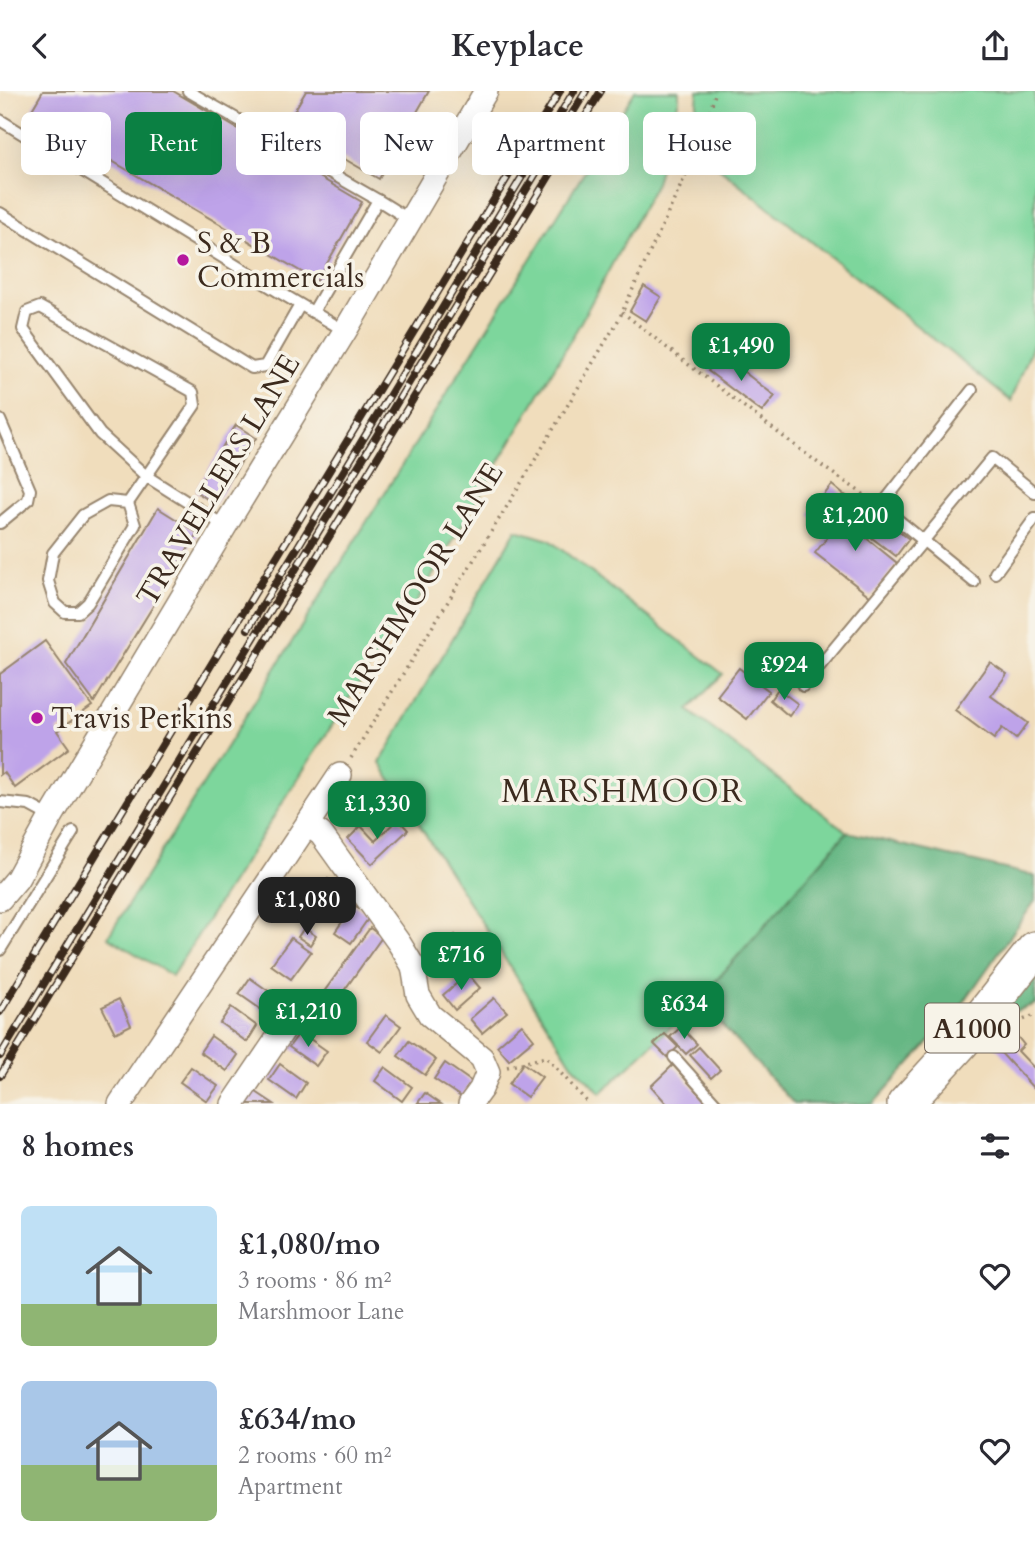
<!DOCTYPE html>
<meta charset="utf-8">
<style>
:root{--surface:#fff;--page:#f7f7f7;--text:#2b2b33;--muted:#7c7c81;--accent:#0b8043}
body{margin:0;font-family:Cardo,serif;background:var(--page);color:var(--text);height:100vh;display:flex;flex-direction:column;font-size:26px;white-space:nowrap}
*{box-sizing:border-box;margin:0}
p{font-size:23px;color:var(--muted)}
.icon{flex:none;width:38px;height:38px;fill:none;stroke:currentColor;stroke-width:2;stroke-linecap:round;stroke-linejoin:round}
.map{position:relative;height:1013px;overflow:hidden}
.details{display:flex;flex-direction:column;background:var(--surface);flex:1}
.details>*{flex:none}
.banner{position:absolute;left:21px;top:21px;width:994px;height:63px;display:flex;gap:14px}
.price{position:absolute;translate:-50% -60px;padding:0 16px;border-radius:14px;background:var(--accent);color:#fff;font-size:23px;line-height:46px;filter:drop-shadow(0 2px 4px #0008)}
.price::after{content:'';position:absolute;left:50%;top:42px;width:21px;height:16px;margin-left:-10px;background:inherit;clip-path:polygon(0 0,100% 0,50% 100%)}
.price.active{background:#222;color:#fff}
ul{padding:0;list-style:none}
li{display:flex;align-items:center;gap:21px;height:175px;padding:0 21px}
li span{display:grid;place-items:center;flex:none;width:196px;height:140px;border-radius:10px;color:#555}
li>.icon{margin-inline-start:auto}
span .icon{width:84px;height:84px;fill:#fffc;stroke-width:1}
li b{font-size:30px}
h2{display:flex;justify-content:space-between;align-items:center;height:84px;padding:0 21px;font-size:30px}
.pill{padding:0 24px;border-radius:10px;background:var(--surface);box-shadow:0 7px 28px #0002;font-size:24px;line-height:63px}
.pill.active{background:var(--accent);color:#fff}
header{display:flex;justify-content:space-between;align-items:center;height:91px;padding:0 21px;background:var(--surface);font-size:32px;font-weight:800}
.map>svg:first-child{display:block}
.green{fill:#7dd69c;stroke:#5c805d;stroke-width:2}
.forest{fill:#66b784;stroke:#507051;stroke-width:2}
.building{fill:#bea3e9}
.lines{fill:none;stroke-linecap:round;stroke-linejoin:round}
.service-casing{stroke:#96846d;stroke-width:14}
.minor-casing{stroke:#96846d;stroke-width:26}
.primary-casing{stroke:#96846d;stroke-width:38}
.path{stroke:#96846d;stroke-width:3.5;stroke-dasharray:2 5;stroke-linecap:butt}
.service{stroke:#fff;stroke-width:10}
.minor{stroke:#fff;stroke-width:23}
.primary{stroke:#fff;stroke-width:35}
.rail-casing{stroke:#3b2a1e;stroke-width:8}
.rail{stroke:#f7f3e8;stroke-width:5;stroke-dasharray:16;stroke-linecap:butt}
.poi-dot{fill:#b5179e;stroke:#f7f3e8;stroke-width:2.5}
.labels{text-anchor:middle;stroke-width:7;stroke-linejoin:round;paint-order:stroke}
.shield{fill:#f7f3e8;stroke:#73665b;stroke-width:2}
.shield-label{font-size:28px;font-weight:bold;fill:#3b2a1e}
.poi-label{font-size:30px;fill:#3b2a1e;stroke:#f7f3e8;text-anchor:start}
.street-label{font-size:30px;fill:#3b2a1e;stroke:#f7f3e8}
.neighbourhood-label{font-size:32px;letter-spacing:2px;fill:#3b2a1e;stroke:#f7f3e8}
</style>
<header><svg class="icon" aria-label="back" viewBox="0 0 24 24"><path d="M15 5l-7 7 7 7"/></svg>Keyplace<svg class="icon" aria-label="share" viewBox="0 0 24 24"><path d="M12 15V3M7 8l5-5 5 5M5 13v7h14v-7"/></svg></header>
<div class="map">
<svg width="1035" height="1013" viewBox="0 0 1035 1013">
<rect width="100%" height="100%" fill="#f7f3e8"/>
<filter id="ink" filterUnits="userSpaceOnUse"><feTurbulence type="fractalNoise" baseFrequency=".0143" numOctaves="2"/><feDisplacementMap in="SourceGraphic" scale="14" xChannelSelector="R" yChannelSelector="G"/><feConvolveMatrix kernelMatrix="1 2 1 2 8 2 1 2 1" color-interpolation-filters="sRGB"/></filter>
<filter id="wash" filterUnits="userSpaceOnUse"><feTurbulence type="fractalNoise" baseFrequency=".00686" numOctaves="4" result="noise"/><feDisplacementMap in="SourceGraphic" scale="28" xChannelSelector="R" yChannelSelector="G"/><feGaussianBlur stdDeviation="1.57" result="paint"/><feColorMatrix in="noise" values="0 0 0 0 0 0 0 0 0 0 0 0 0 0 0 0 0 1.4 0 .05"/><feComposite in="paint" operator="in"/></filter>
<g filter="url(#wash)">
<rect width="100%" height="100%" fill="#f0ddbc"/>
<g class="green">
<path d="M635,0H679V8L656,92L577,238L396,547L382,556L172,885L108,846Z"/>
<path d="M698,0H1035V249L1011,310L693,56Z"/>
<path d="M516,439L549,449L723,583L688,619L847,741L699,909L601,1002L572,973L380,672Z"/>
</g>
<g class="forest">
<path d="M847,741L1035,785V810L956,922L873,1013H794L699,909Z"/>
<path d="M1035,876V913L1000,926Z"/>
</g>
<g id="blocks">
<g class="building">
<path d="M43,0H173L362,111L317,190L30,22Z"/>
<path d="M306,0H429L379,88L286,34Z"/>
<path d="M644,195L661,206L646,230L630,220Z"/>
<path d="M721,263L775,305L762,321L708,280Z"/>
<path d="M236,334L256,347L215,413L195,400Z"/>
<path d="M832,394L844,404L820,432L809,423Z"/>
<path d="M845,404L856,412L843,428L897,472L871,506L815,462L841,429L831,421Z"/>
<path d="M158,417L198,442L94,611L66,573Z"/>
<path d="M885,430L909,448L896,465L872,447Z"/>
<path d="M45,550L92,615L57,640L69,657L15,697L4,681L0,684V583Z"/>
<path d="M990,571L1007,583L991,605L1028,632L1016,648L1002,637L994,648L955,619Z"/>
<path d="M739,577L769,600L747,628L717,605Z"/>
<path d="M778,598L798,613L789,625L770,609Z"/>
<path d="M398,728L408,739L372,773L348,748L361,735L375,750Z"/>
<path d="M328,788L343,799L324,825L309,814Z"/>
<path d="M354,814L370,825L351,852L335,841Z"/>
<path d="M304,837L316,845L310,854L298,846Z"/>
<path d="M370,837L382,846L326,925L313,916Z"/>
<path d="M455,844L467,858L442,880L430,866Z"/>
<path d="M291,847L311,861L291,888L271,874Z"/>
<path d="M468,883L480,897L455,919L443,904Z"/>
<path d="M250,887L277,906L266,922L239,903Z"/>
<path d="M494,907L507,921L482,942L470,928Z"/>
<path d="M119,908L131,934L115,942L102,916Z"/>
<path d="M231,916L257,935L247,951L220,932Z"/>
<path d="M386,924L401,935L382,961L367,950Z"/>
<path d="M522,933L534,948L509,969L497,955Z"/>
<path d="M681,936L697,953L686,963L670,946Z"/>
<path d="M1002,940L1010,949L1016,944L1024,954L1018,960L1035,978V999L990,950Z"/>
<path d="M300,941L327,960L316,975L289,956Z"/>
<path d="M665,943L678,956L667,966L654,953Z"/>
<path d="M211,945L238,964L227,980L200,961Z"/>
<path d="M409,950L436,969L425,984L398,965Z"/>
<path d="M699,956L720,979L711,987L690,964Z"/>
<path d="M445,972L472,991L461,1006L434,988Z"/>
<path d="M523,972L542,986L527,1006L509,993Z"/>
<path d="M280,973L306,992L296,1008L269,989Z"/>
<path d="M673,974L708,1013H667L651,995Z"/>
<path d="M191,976L218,995L207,1010L180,991Z"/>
<path d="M385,976L412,996L402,1010L375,990Z"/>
<path d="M253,999L274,1013H243Z"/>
<path d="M425,1002L441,1013H417Z"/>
</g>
</g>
</g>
<g filter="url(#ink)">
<use href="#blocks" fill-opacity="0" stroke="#96846d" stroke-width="2"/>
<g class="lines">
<defs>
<g id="service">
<path d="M188,0L378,109L313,221"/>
<path d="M0,29L279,201L345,240"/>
<path d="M378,109L410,129"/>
<path d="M0,122L252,277L265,275L300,214"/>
<path d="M972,299L881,415L974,491"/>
<path d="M0,329L30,399L28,409L0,432"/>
<path d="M128,412L135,434L88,512L78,521H65L55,512L48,490L53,462L83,424L108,410L128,412L195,314L193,301L40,216L27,221L23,238L100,343L146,385L225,435"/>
<path d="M995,482L1035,427"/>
<path d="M803,595L992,367L1035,402"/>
<path d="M0,711L29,714L51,726"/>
<path d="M0,859L73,741"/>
<path d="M674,966L716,1013"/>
</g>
<g id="minor">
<path d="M308,734L321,743L399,852L413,875L418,904L430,924L482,967L488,981L481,998L470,1013"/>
<path d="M0,808L17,788L51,726L225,435L345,240L486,0"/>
<path d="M120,1013L340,684"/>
<path d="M233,1013L294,923"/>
</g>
<path id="primary" d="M905,1013L961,952L1035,858"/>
</defs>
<use href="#service" class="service-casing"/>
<use href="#minor" class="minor-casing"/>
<use href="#primary" class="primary-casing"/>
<g class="path">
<path d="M622,221L680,267L822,375L869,407"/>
<path d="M351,667L517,399L619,228L700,53L716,0"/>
<path d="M1011,934L1035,924"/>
<path d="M507,976L546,966L589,1013"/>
</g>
<use href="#service" class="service"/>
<use href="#minor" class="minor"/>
<use href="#primary" class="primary"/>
<defs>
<g id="rail">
<path d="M248,538L574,0"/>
<path d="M0,921L560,0"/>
<path d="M0,965L586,0"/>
<path d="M0,985L601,0"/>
</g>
</defs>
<use href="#rail" class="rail-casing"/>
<use href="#rail" class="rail"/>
</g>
</g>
<g class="poi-dot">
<circle cx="183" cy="169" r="7"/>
<circle cx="37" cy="627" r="7"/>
</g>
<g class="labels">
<rect class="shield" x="925" y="912.5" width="94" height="49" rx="5"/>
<g class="shield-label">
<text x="972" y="947">A1000</text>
</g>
<g class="poi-label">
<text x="197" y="162">S &amp; B<tspan x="197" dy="34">Commercials</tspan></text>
<text x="51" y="637">Travis Perkins</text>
</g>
<g class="street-label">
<text transform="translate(218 389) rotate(-59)" y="10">TRAVELLERS LANE</text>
<text transform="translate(415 503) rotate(-58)" y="10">MARSHMOOR LANE</text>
</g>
<g class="neighbourhood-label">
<text x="623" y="711">MARSHMOOR</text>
</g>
</g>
</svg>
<b class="price" style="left:741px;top:292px">£1,490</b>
<b class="price" style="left:855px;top:462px">£1,200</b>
<b class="price" style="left:784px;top:611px">£924</b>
<b class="price" style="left:377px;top:750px">£1,330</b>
<b class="price active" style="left:307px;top:846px">£1,080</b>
<b class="price" style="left:461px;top:901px">£716</b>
<b class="price" style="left:684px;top:950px">£634</b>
<b class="price" style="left:308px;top:958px">£1,210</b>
<div class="banner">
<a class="pill">Buy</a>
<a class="pill active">Rent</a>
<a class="pill">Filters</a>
<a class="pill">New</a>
<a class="pill">Apartment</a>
<a class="pill">House</a>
</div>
</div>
<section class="details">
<h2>8 homes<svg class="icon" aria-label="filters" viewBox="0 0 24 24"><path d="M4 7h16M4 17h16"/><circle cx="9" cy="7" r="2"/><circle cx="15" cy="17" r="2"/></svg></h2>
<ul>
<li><span style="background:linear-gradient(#bfe0f5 70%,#8fb573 0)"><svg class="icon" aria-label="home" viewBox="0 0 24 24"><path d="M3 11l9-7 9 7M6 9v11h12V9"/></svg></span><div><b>£1,080/mo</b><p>3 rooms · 86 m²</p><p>Marshmoor Lane</p></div><svg class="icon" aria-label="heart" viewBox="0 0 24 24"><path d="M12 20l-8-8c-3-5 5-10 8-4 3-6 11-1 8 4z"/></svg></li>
<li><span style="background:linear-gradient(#a9c7e8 60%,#8fb573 0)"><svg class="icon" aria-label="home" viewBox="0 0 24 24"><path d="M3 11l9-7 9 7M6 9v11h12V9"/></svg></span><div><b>£634/mo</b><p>2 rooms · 60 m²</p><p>Apartment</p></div><svg class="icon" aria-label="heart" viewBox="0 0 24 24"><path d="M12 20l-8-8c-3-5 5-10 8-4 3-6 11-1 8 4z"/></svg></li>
</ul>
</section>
